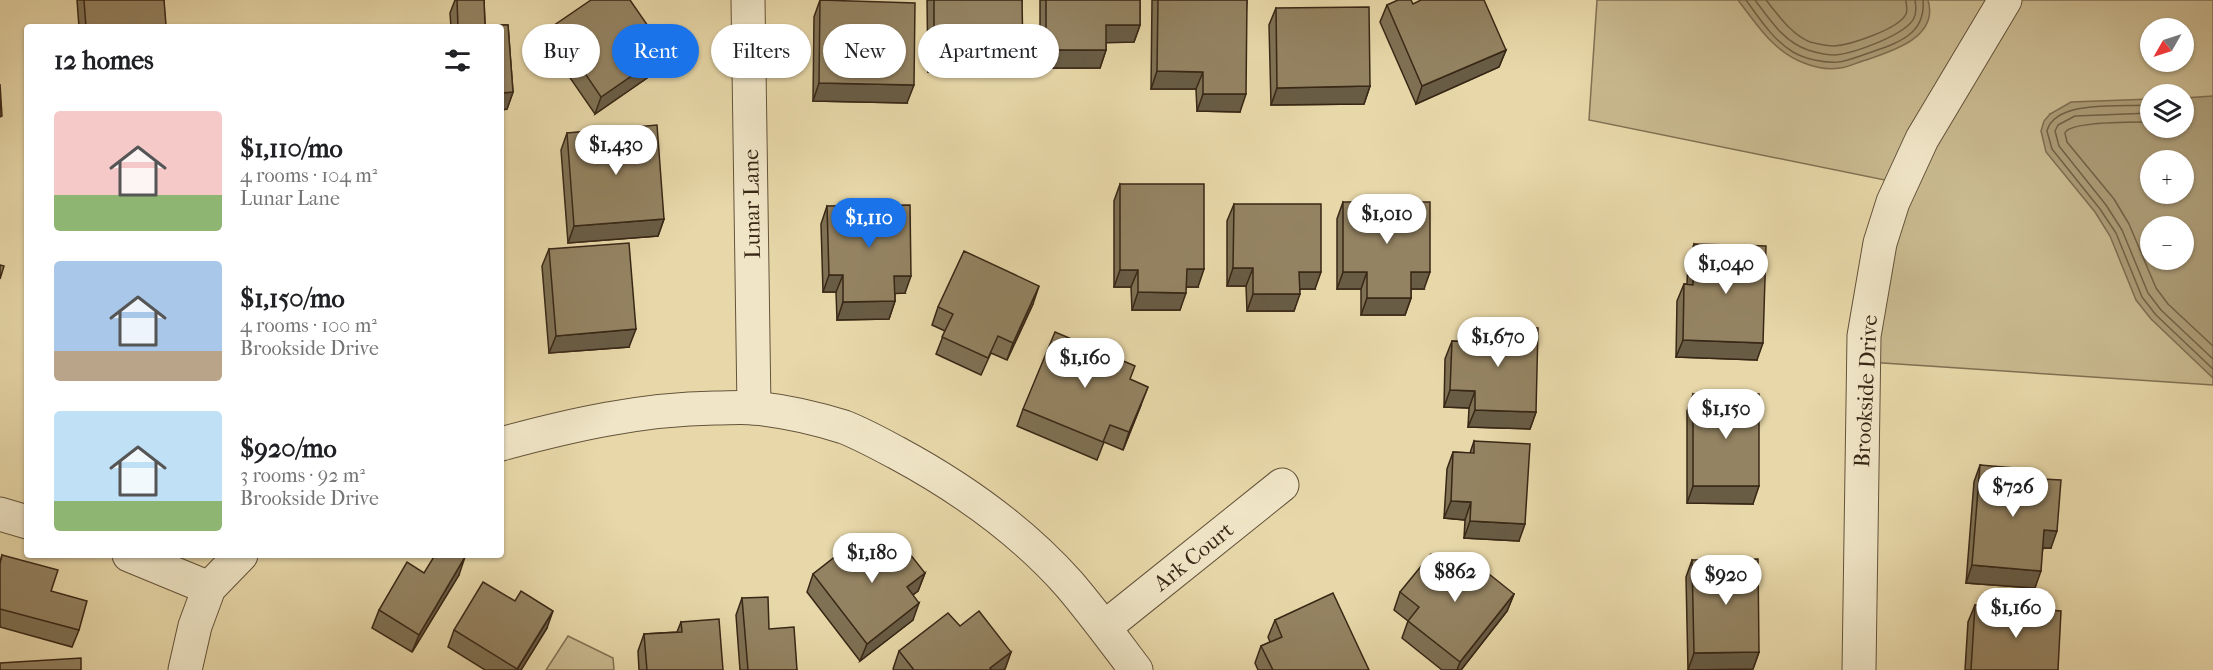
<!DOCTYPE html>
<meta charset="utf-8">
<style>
:root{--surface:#fff;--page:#f6f6f6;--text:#202124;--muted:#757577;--accent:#1a73e8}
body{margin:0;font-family:"IM FELL French Canon",serif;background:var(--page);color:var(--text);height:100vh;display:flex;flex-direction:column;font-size:22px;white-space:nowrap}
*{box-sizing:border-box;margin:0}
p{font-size:20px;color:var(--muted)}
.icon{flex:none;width:33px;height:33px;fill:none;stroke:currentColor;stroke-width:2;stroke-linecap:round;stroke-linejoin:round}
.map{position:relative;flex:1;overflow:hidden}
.drawer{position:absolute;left:24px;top:24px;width:480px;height:534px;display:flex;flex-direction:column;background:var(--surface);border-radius:6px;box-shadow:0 2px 4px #0004}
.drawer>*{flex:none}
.hud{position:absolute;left:522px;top:24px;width:570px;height:54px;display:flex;gap:12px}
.needle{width:39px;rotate:231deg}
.tools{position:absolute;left:2140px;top:18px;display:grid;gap:12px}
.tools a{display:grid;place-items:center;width:54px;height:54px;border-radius:50%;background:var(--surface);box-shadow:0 2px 4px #0004;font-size:30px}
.price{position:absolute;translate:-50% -51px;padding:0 14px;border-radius:21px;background:#fff;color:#222;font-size:20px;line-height:39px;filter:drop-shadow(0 2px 3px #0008)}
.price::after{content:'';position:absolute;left:50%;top:36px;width:18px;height:14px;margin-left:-9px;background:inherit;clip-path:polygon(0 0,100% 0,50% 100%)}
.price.on{background:var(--accent);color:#fff}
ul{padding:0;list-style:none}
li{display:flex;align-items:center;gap:18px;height:150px;padding:0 30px}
li span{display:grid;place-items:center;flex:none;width:168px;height:120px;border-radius:6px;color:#555}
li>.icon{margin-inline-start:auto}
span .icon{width:72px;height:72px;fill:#fffc;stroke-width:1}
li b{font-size:26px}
h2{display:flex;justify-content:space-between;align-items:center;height:72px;padding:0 30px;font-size:26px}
.tag{padding:0 21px;border-radius:27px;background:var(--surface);box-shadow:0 2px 4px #0004;font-size:21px;line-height:54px}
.tag.on{background:var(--accent);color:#fff}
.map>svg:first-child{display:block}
.green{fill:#caba90;stroke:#817053;stroke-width:1.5;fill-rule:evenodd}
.water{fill:#ac9c77;stroke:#7e6d50;stroke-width:1.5;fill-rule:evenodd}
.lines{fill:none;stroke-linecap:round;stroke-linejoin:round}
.shore{stroke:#726246;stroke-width:1.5}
.street-casing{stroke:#64533b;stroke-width:35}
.street{stroke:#f0e6c7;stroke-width:33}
.wall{fill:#7f7154;stroke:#382716;stroke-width:1.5}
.shaded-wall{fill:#685c45;stroke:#382716;stroke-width:1.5}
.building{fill:#948362;stroke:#382716;stroke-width:1.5}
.labels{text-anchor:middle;stroke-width:4.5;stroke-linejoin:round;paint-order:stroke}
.street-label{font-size:22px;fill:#382716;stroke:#f0e6c7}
</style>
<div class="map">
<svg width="2213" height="670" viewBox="0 0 2213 670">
<rect width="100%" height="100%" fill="#e8d8a9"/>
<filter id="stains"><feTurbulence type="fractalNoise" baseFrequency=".00333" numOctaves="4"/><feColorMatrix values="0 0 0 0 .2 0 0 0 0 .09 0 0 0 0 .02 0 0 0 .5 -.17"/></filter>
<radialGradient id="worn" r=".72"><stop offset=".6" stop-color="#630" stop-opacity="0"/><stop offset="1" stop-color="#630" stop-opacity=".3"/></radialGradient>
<g class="green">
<path d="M1597,0H2213V103L2184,105V94H2151V107L2050,114L2213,375V385L1868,362L1890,181L1589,120ZM2151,28H2184V62H2151Z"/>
<path d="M568,636L613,658L614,670H546Z"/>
</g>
<g class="water">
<path d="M1738,0H1928C1939,37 1893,51 1866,60C1858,62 1849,67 1840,68C1828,70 1814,67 1804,63C1774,52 1757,25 1738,0Z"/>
<path d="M2213,96V378L2151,319L2136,300L2110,236L2095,212L2046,152L2041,131L2044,121L2050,114L2071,102L2151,99V128H2184V98ZM2151,160H2184V194H2151ZM2151,226H2184V260H2151Z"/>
</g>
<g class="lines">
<g class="shore">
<path d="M1746,0C1759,18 1773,40 1793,52C1805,59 1823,63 1838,62C1848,61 1859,56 1869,53C1897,43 1926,35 1923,0"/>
<path d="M1755,0C1770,20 1784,42 1808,50C1817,53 1827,55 1836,55C1854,53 1906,35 1914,18C1917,12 1916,6 1915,0"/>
<path d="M1766,0C1779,16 1791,34 1810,42C1818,44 1826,46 1834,46C1850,45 1899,29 1906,14C1908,10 1906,5 1906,0"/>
<path d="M2151,105C2125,107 2055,99 2047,131L2052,149L2100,209L2116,233L2142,297L2156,315L2213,369"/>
<path d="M2151,113L2075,116L2058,125L2055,131L2059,146L2106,205L2122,230L2148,293L2161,310L2213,359"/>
<path d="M2151,122C2138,122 2069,121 2065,133C2065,134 2067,141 2067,142L2114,199L2129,224L2156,288L2168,304L2213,346"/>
</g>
<defs>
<g id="street">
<path d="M748,0L754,408"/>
<path d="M501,444C571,425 641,409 715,408C728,408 742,407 755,408C785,411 816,418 844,427C862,434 880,444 897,453C960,487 1021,530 1069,584C1093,612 1114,641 1136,670"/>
<path d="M0,514L27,522"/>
<path d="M129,555L209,588"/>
<path d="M1105,627L1282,485"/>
<path d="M185,670L195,626L209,588L241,555"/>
<path d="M1859,670L1864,336L1880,243L1893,202L1922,139L2005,0"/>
</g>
</defs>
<use href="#street" class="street-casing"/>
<use href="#street" class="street"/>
</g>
<g class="wall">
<path d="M77,0H164L165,27H79Z"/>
<path d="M455,0H484L485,25H508L513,92L507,109L501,110V27H451L450,13Z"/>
<path d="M820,0L907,103L813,101L814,17Z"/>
<path d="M927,0H1022L1017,71L928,72Z"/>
<path d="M1040,0H1140V25L1134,42H1106V50L1100,68H1040Z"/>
<path d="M1152,0H1247L1240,112L1197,111L1196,89H1151Z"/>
<path d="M1413,4L1506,50L1499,67L1416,104L1380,22L1387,5Z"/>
<path d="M1276,8L1370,86L1364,104L1271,105L1269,25Z"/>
<path d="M553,26L660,69L595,114L546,43Z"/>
<path d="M567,133L664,219L658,236L568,243L561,150Z"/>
<path d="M1120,184L1198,287H1186L1180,310H1132L1131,287H1114V201Z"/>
<path d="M1343,202L1424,289H1411V298L1405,315H1361V289H1337V219Z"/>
<path d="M1234,204L1315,289H1300L1294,311H1247L1246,286H1227V221Z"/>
<path d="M827,206L905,293H895V301L889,319L837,320L836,292H823L821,224Z"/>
<path d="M1694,244L1757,360L1676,357L1677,301L1684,284H1687L1688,261Z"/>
<path d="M549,249L629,347L549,353L542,266Z"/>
<path d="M1033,304L1007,360L991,353L981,375L936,354L945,331L932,325L938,307Z"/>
<path d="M1475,325L1536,412L1530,429L1468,427L1469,408L1444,407L1445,359L1452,341L1469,342Z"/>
<path d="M1130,380L1141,405L1123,450L1104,442L1097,460L1017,426L1023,409Z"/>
<path d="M1693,394L1753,504L1687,503V411Z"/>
<path d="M1474,441L1519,541L1464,538L1465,520L1444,518L1447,469L1453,452L1470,453Z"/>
<path d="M1980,465L2025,478L2051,548H2043L2035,588L1966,583L1974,482Z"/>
<path d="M877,549L925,573L918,591L913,595V620L860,661L807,592L813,574Z"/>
<path d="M2,555L79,630L72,647L0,627V562Z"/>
<path d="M1692,560L1759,652L1753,669L1688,670L1686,577Z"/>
<path d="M424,573L459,575L412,652L372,628L379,610Z"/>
<path d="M1400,592L1514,594L1507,611L1461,670H1442L1402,638L1408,621L1394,610Z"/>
<path d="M742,598L769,629L797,670H740L736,615Z"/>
<path d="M1975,605L2058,670H1965L1968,622Z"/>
<path d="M1275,620L1369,670H1258L1255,663L1261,646L1270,642L1268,637Z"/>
<path d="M681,622L723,670H639L638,651L644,634L677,632Z"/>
<path d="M960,626L1011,652L1005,669L1003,670H894L893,669L899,651Z"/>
<path d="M547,628L521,670H485L448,647L454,630Z"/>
</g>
<g class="shaded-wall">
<path d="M1106,25H1140L1134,42L1100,43Z"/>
<path d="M1046,50H1106L1100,68H1040Z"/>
<path d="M1506,50L1499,67L1416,104L1422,86Z"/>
<path d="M666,52L660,69L595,114L601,97Z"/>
<path d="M934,54H1023L1017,71L928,72Z"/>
<path d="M1157,71L1203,72L1196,89H1151Z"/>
<path d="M819,83L914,85L907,103L813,101Z"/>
<path d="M1370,86L1364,104L1271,105L1277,88Z"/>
<path d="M513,92L507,109L501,110V93Z"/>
<path d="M1203,94H1246L1240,112L1197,111Z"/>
<path d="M664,219L658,236L568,243L574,226Z"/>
<path d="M1233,268H1253L1246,286H1227Z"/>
<path d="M1187,269H1204L1198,287H1180Z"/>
<path d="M1120,270H1138L1131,287H1114Z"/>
<path d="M1299,272H1321L1315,289H1293Z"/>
<path d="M1343,272H1367L1361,289H1337Z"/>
<path d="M1411,272H1430L1424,289H1405Z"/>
<path d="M829,275H843L836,292H823Z"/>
<path d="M894,276H911L905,293L888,294Z"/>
<path d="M1039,286L1033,304L1007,360L1013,343Z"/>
<path d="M1138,292L1186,293L1180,310H1132Z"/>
<path d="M1253,294H1300L1294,311H1247Z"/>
<path d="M1367,298H1411L1405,315H1361Z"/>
<path d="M895,301L889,319L837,320L843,302Z"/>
<path d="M636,329L629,347L549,353L556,336Z"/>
<path d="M1683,340L1763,343L1757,360L1676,357Z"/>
<path d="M1148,387L1141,405L1123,450L1129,432Z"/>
<path d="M1450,390L1475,391L1469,408L1444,407Z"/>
<path d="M1475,410L1536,412L1530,429L1468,427Z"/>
<path d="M1693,486H1759L1753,504L1687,503Z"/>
<path d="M1451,501L1471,502L1465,520L1444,518Z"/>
<path d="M1470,521L1525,524L1519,541L1464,538Z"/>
<path d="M2044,530L2057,531L2051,548H2038Z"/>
<path d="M465,557L459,575L412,652L419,635Z"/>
<path d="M1972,565L2041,571L2035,588L1966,583Z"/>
<path d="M925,573L918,591L900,604L907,587Z"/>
<path d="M1514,594L1507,611L1461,670H1457L1460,662Z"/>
<path d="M919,603L913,620L860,661L867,644Z"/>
<path d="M553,611L547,628L521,670H517Z"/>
<path d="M1011,652L1005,669L1003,670H989L990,668Z"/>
<path d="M1759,652L1753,669L1688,670L1694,653Z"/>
</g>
<g class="building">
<path d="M84,0H164L166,25L140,27H86Z"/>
<path d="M457,0H484L485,25H508L513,92L501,93V27H458Z"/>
<path d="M591,0H630L666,52L601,97L553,26Z"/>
<path d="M820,0L915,3L914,85L819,83Z"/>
<path d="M934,0H1022L1023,54H934Z"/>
<path d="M1046,0H1140V25H1106V50H1046Z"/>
<path d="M1158,0H1247L1246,94H1203V72L1157,71Z"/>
<path d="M1398,0H1411L1413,4L1421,0H1484L1506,50L1422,86L1387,5Z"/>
<path d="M1369,7L1370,86L1277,88L1276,8Z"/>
<path d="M0,84L2,116L0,117Z"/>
<path d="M657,125L664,219L574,226L567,133Z"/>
<path d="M1120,184H1204V269H1187L1186,293L1138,292V270H1120Z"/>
<path d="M1343,202H1430V272H1411V298H1367V272H1343Z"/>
<path d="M1234,204H1321V272H1299L1300,294H1253V268H1233Z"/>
<path d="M910,205L911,276H894L895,301L843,302V275H829L827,206Z"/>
<path d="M629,243L636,329L556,336L549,249Z"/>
<path d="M1694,244L1766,246L1763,343L1683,340L1684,284L1693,285Z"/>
<path d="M964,251L1039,286L1013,343L998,336L988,358L942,337L953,314L938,307Z"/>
<path d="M0,265L4,266L0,279Z"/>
<path d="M1475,325L1538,328L1536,412L1475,410V391L1450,390L1452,341L1474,342Z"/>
<path d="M1055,332L1135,366L1130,379L1148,387L1129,432L1110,425L1103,442L1023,409Z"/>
<rect x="1693" y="394" width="66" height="92"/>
<path d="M1474,441L1530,444L1525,524L1470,521L1471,502L1451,501L1453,452L1474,453Z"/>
<path d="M1980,465L2026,469L2025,478L2061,480L2057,531L2044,530L2041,571L1972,565Z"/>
<path d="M864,534L877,549L895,535L925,573L907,587L919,603L867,644L813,574Z"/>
<path d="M1431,554L1451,570L1464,554L1514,594L1460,662L1408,621L1419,607L1400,592Z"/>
<path d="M2,555L58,570L51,591L87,601L79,630L0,609V564Z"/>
<path d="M435,555H461L465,557L419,635L379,610L407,562L424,573Z"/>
<path d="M1758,559L1759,652L1694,653L1692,560Z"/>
<path d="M483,582L515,601L521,591L553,611L517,669L454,630Z"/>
<path d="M1333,593L1369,670H1273L1261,646L1282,637L1275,620Z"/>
<path d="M768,597L769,629L794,627L797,670H748L742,598Z"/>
<path d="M1975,605L2061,611L2058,670H1971Z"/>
<path d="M979,611L1011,652L990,668L992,670H914L899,651L948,613L960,626Z"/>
<path d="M719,619L723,670H647L644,634L682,632L681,622Z"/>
<path d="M81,658V670H0V663Z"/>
</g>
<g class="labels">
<g class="street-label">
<text transform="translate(751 204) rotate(-91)" y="8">Lunar Lane</text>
<text transform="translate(1865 391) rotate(-87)" y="8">Brookside Drive</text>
<text transform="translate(1193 556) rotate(-39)" y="8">Ark Court</text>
</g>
</g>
<rect width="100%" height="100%" filter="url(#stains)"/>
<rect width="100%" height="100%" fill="url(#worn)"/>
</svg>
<div class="tools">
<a><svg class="needle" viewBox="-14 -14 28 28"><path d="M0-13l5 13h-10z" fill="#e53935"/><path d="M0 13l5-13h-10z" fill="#757577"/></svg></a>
<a><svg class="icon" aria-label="layers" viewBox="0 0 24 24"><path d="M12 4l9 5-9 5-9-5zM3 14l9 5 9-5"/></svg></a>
<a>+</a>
<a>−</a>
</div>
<b class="price" style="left:616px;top:176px">$1,430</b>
<b class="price" style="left:1387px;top:245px">$1,010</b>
<b class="price on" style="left:869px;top:249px">$1,110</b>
<b class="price" style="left:1726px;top:295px">$1,040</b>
<b class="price" style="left:1498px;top:368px">$1,670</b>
<b class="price" style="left:1085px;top:389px">$1,160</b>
<b class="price" style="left:1726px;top:440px">$1,150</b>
<b class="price" style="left:2013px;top:518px">$726</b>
<b class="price" style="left:872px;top:584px">$1,180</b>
<b class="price" style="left:1455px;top:603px">$862</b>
<b class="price" style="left:1726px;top:606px">$920</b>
<b class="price" style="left:2016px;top:639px">$1,160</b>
<div class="hud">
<a class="tag">Buy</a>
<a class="tag on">Rent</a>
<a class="tag">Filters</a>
<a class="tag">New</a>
<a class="tag">Apartment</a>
</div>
<section class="drawer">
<h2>12 homes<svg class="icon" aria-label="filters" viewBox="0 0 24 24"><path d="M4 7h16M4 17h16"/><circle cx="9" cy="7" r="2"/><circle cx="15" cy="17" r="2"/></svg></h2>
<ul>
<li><span style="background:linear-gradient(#f6c9c9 70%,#8fb573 0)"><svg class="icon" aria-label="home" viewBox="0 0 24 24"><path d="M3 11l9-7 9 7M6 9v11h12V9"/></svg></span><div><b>$1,110/mo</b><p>4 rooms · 104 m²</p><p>Lunar Lane</p></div></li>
<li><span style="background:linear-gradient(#a9c7e8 75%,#b9a48a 0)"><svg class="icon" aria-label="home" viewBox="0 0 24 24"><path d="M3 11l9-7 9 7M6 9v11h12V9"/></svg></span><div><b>$1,150/mo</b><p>4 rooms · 100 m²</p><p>Brookside Drive</p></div></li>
<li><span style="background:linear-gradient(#bfe0f5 75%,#8fb573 0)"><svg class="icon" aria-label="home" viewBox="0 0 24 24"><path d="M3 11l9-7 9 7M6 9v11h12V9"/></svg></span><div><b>$920/mo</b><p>3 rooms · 92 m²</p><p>Brookside Drive</p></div></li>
</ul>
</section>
</div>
